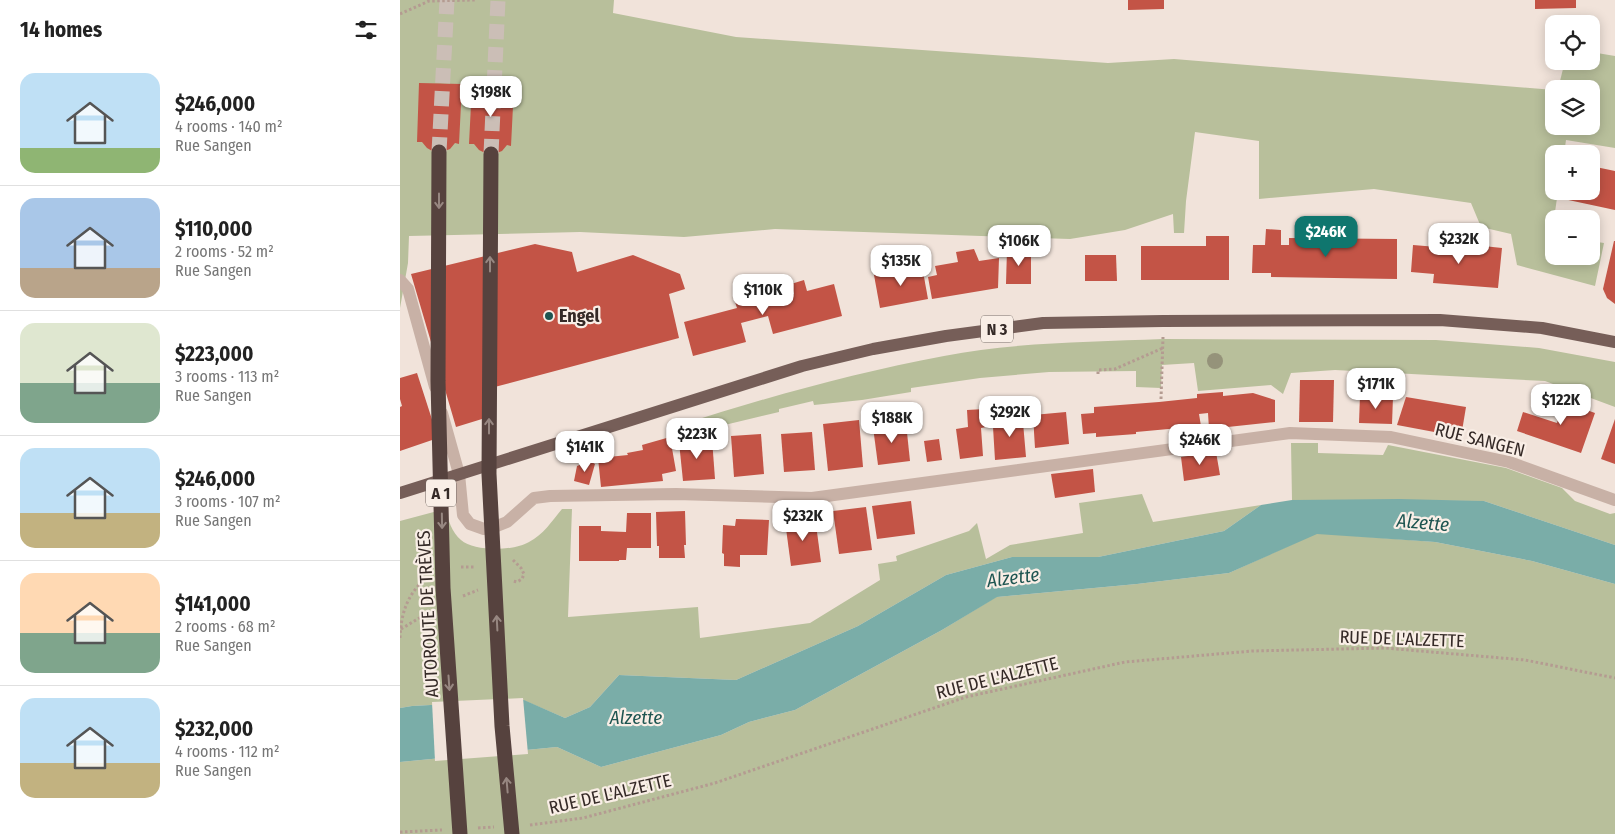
<!DOCTYPE html>
<meta charset="utf-8">
<style>
:root{--surface:#fff;--page:#f6f6f6;--text:#222;--muted:#767676;--line:#e0e0e0;--accent:#0f766e}
body{margin:0;font-family:"Fira Sans Condensed",sans-serif;background:var(--page);color:var(--text);height:100vh;display:flex;flex-direction:column;font-size:19px;white-space:nowrap}
*{box-sizing:border-box;margin:0}
p{font-size:16px;color:var(--muted)}
.icon{flex:none;width:28px;height:28px;fill:none;stroke:currentColor;stroke-width:2;stroke-linecap:round;stroke-linejoin:round}
.map{position:relative;flex:1;overflow:hidden}
.panel{display:flex;flex-direction:column;background:var(--surface);width:400px}
.panel>*{flex:none}
.tools{position:absolute;left:1145px;top:15px;display:grid;gap:10px}
.tools a{display:grid;place-items:center;width:55px;height:55px;border-radius:10px;background:var(--surface);box-shadow:0 2px 12px #0003;font-size:25px}
.price{position:absolute;translate:-50% -42px;padding:0 11px;border-radius:10px;background:#fff;color:#222;font-size:16px;line-height:32px;filter:drop-shadow(0 1px 2px #0008)}
.price::after{content:'';position:absolute;left:50%;top:30px;width:15px;height:11px;margin-left:-8px;background:inherit;clip-path:polygon(0 0,100% 0,50% 100%)}
.price.current{background:var(--accent);color:#fff}
ul{padding:0;list-style:none}
li{display:flex;align-items:center;gap:15px;height:125px;padding:0 20px}
li+li{border-top:1px solid var(--line)}
li span{display:grid;place-items:center;flex:none;width:140px;height:100px;border-radius:15px;color:#555}
li>.icon{margin-inline-start:auto}
span .icon{width:60px;height:60px;fill:#fffc;stroke-width:1}
li b{font-size:21px}
h2{display:flex;justify-content:space-between;align-items:center;height:60px;padding:0 20px;font-size:21px}
main{display:flex;flex:1;min-height:0}
.map>svg:first-child{display:block}
.green{fill:#b8bf9b}
.water{fill:#7aada8}
.pier{fill:#f1e3da}
.building{fill:#c35446}
.lines{fill:none;stroke-linecap:round;stroke-linejoin:round}
.motorway-tunnel{stroke:#cbbeb6;stroke-width:15;stroke-dasharray:15 8;stroke-linecap:butt}
.path{stroke:#b49b91;stroke-width:3;stroke-dasharray:2.5 2.5;stroke-linecap:butt}
.service{stroke:#c8b1a6;stroke-width:12}
.minor{stroke:#c8b1a6;stroke-width:12}
.primary{stroke:#765e58;stroke-width:12}
.motorway{stroke:#56423e;stroke-width:15}
.tree{fill:#95937a}
.oneway{stroke:#978781}
.poi-dot{fill:#1e5551;stroke:#f9eee6;stroke-width:2}
.labels{text-anchor:middle;stroke-width:4.5;stroke-linejoin:round;paint-order:stroke}
.shield{fill:#f9eee6;stroke:#706560;stroke-width:1}
.shield-label{font-size:16px;font-weight:bold;fill:#352a27}
.poi-label{font-size:18px;font-weight:bold;fill:#352a27;stroke:#f9eee6;text-anchor:start}
.street-label{font-size:18px;fill:#352a27;stroke:#f9eee6}
.water-label{font-size:19px;font-style:italic;fill:#1e5551;stroke:#f9eee6}
</style>
<main>
<section class="panel">
<h2>14 homes<svg class="icon" aria-label="filters" viewBox="0 0 24 24"><path d="M4 7h16M4 17h16"/><circle cx="9" cy="7" r="2"/><circle cx="15" cy="17" r="2"/></svg></h2>
<ul>
<li><span style="background:linear-gradient(#bfe0f5 75%,#8fb573 0)"><svg class="icon" aria-label="home" viewBox="0 0 24 24"><path d="M3 11l9-7 9 7M6 9v11h12V9"/></svg></span><div><b>$246,000</b><p>4 rooms · 140 m²</p><p>Rue Sangen</p></div></li>
<li><span style="background:linear-gradient(#a9c7e8 70%,#b9a48a 0)"><svg class="icon" aria-label="home" viewBox="0 0 24 24"><path d="M3 11l9-7 9 7M6 9v11h12V9"/></svg></span><div><b>$110,000</b><p>2 rooms · 52 m²</p><p>Rue Sangen</p></div></li>
<li><span style="background:linear-gradient(#dfe7d0 60%,#7fa58c 0)"><svg class="icon" aria-label="home" viewBox="0 0 24 24"><path d="M3 11l9-7 9 7M6 9v11h12V9"/></svg></span><div><b>$223,000</b><p>3 rooms · 113 m²</p><p>Rue Sangen</p></div></li>
<li><span style="background:linear-gradient(#bfe0f5 65%,#c2b280 0)"><svg class="icon" aria-label="home" viewBox="0 0 24 24"><path d="M3 11l9-7 9 7M6 9v11h12V9"/></svg></span><div><b>$246,000</b><p>3 rooms · 107 m²</p><p>Rue Sangen</p></div></li>
<li><span style="background:linear-gradient(#ffd9b3 60%,#7fa58c 0)"><svg class="icon" aria-label="home" viewBox="0 0 24 24"><path d="M3 11l9-7 9 7M6 9v11h12V9"/></svg></span><div><b>$141,000</b><p>2 rooms · 68 m²</p><p>Rue Sangen</p></div></li>
<li><span style="background:linear-gradient(#bfe0f5 65%,#c2b280 0)"><svg class="icon" aria-label="home" viewBox="0 0 24 24"><path d="M3 11l9-7 9 7M6 9v11h12V9"/></svg></span><div><b>$232,000</b><p>4 rooms · 112 m²</p><p>Rue Sangen</p></div></li>
</ul>
</section>
<div class="map">
<svg width="1215" height="834" viewBox="0 0 1215 834">
<rect width="100%" height="100%" fill="#f1e3da"/>
<g class="green">
<path d="M0,0H214L213,13L336,37L708,63L774,59L1154,90V126H1191V89H1158L1165,61H1191V52L1215,56V148L1166,140L1164,154H1154V191H1158L1152,233H1154V256H1191V241L1204,243L1195,286L1117,265L1111,234L1081,227L1071,203L974,189L859,199V141L795,132L786,201L784,233H774L773,214L725,230L670,239L375,229L284,237L180,232L9,236L8,263L0,308Z"/>
<path d="M763,339L1036,340L1139,348L1215,362V407L1145,381L935,370L891,373L883,394L871,385L798,391L794,363L762,365L761,388L736,387V371L649,372L580,378L511,388V392L462,400L414,405L413,401L379,409V412L279,436L280,425C367,397 454,373 544,356C616,342 690,342 763,339Z"/>
<path d="M891,443H918V453L983,455L988,445L1106,468L1162,488L1175,501L1210,514L1215,513V545L1084,501L892,500Z"/>
<path d="M742,494L753,522L861,505L824,531L698,557H612L546,575L458,626L336,680L219,675L190,707L165,718L123,700L12,706L0,708V521L45,509C48,519 52,533 61,540C75,552 114,551 129,542C143,535 152,521 162,509H172L168,617L298,607L300,638L410,623L480,580L478,564L497,561L496,556L569,531L577,523L586,559L610,545L683,533L679,503Z"/>
<path d="M917,533L1035,542L1132,561L1215,584V834H0V762L157,747L201,767L321,735L349,722L395,710L542,630L596,597L737,584L829,573Z"/>
</g>
<path class="water" d="M999,499L1084,501L1215,545V584L1132,561L1035,542L917,534L829,573L737,584L597,597L542,630L395,710L349,722L321,735L201,767L157,747L0,762V708L12,706L124,700L165,718L190,707L219,675L336,680L458,626L546,575L612,557H698L824,531L861,505L892,500Z"/>
<path class="pier" d="M123,698L128,754L35,761L32,702Z"/>
<g class="building">
<path d="M728,0H764V9L728,10Z"/>
<path d="M1135,0H1176V8L1135,9Z"/>
<path d="M19,83L62,84L59,144L55,143L50,149L42,152H34L27,148L22,142H17Z"/>
<path d="M72,85L114,86L111,146L107,145L102,151L94,154H87L79,150L74,144H69Z"/>
<path d="M1191,166L1215,171V210L1159,198L1161,191H1191Z"/>
<path d="M866,229L881,230V245H889V238L997,239V279L871,277V273H852L853,245H865Z"/>
<path d="M806,236H829V280H741V246H806Z"/>
<path d="M1214,241H1215V304L1207,298L1203,289Z"/>
<path d="M135,244L172,252L177,272L233,255L280,274L285,289L269,294L279,338L87,389L95,415L56,427L11,274Z"/>
<path d="M1013,245L1073,250L1074,245L1102,248L1098,288L1033,283L1034,274L1011,272Z"/>
<path d="M574,249L579,261L599,258L598,288L532,299L528,277L537,275L535,266L558,262L556,252Z"/>
<path d="M607,250H631V284H606Z"/>
<path d="M685,255H716L717,281H685Z"/>
<path d="M522,266L528,299L480,308L474,275Z"/>
<path d="M404,280L407,291L434,284L442,316L373,334L368,316L341,323L346,342L293,356L284,322L337,308L333,296L361,289L365,302L394,294L391,284Z"/>
<path d="M17,373L38,438L0,451V407L2,406L0,399V378Z"/>
<path d="M900,380H934L933,422H899Z"/>
<path d="M823,392V396L853,393L875,400V422L809,429L808,413L799,414L801,426L736,432V434L696,437V433L683,434L681,414L694,413V407L759,402L797,398V394Z"/>
<path d="M1166,394L1183,399L1181,408L1195,413L1181,453L1117,431L1123,412L1157,423Z"/>
<path d="M960,396L993,397L992,424L959,423Z"/>
<path d="M1006,397L1066,407L1061,437L997,425Z"/>
<path d="M585,409L586,427L581,428L583,456L560,459L556,429L568,427L567,410Z"/>
<path d="M622,411L626,457L595,460L593,427L607,425V412Z"/>
<path d="M666,412L669,444L635,448L633,415Z"/>
<path d="M1215,419V464L1201,459Z"/>
<path d="M459,420L463,467L428,471L423,424Z"/>
<path d="M506,423L510,461L478,465L473,427Z"/>
<path d="M412,432L415,470L384,472L381,434Z"/>
<path d="M361,434L364,474L334,477L331,436Z"/>
<path d="M270,437L276,471L262,474L263,481L201,487L198,458L228,455L227,453L243,450L242,445Z"/>
<path d="M312,439L315,479L283,481L279,442Z"/>
<path d="M539,439L542,460L527,462L524,441Z"/>
<path d="M816,452L820,475L784,481L781,457Z"/>
<path d="M190,461L195,464L189,485L174,481L177,466Z"/>
<path d="M693,469L695,492L655,498L651,474Z"/>
<path d="M511,501L515,534L477,539L472,506Z"/>
<path d="M466,507L472,550L439,554L433,511Z"/>
<path d="M285,511L286,545H284L285,558H259V546H257L256,512Z"/>
<path d="M227,513H251V548H227L226,560H219V561H179V526H201V531L226,532Z"/>
<path d="M415,517L421,562L391,566L385,521Z"/>
<path d="M336,519L369,520L367,555H340V567L324,566V554L322,553L323,525L335,526Z"/>
</g>
<g class="lines">
<g class="motorway-tunnel">
<path d="M39,152L47,0"/>
<path d="M91,154L98,0"/>
</g>
<g class="path">
<path d="M0,14L29,1L75,0"/>
<path d="M698,374V370L715,369L763,348"/>
<path d="M761,399L763,337"/>
<path d="M113,560L121,568L124,574L122,579L117,582L113,581"/>
<path d="M61,567H75"/>
<path d="M63,596L78,590"/>
<path d="M1,629L26,614"/>
<path d="M0,638C1,615 6,597 23,581"/>
<path d="M130,825L183,818L315,783L566,697L725,662L852,651L985,648L1125,660L1215,678"/>
<path d="M78,828L94,827"/>
<path d="M0,832L42,830"/>
</g>
<g class="service">
<path d="M0,280L8,289L35,387"/>
<path d="M42,413L59,474"/>
</g>
<path class="minor" d="M59,474L63,515L70,524L84,529L97,526L107,522L134,498L150,496L276,494L412,498L890,433L991,437L1109,462L1215,500"/>
<path class="primary" d="M0,493L402,366L473,349L546,336L643,323L763,321L1040,320L1142,328L1215,342"/>
<g class="motorway">
<path d="M39,152L38,381L43,588L60,834"/>
<path d="M91,154L89,474L102,726L112,834"/>
</g>
</g>
<circle class="tree" cx="815" cy="361" r="8"/>
<defs><path id="oneway-shaft" d="M-6 0H5M1.5-3L5.5 0L1.5 3" fill="none" stroke-width="1.6" stroke-linecap="round" stroke-linejoin="round" transform="scale(1.25)"/></defs>
<g class="oneway">
<use href="#oneway-shaft" transform="translate(39 201) rotate(90)"/>
<use href="#oneway-shaft" transform="translate(90 264) rotate(-90)"/>
<use href="#oneway-shaft" transform="translate(89 426) rotate(-90)"/>
<use href="#oneway-shaft" transform="translate(42 521) rotate(89)"/>
<use href="#oneway-shaft" transform="translate(97 623) rotate(-93)"/>
<use href="#oneway-shaft" transform="translate(49 683) rotate(86)"/>
<use href="#oneway-shaft" transform="translate(107 785) rotate(-95)"/>
</g>
<circle class="poi-dot" cx="149" cy="316" r="5"/>
<g class="labels">
<g class="shield">
<rect x="581" y="315.5" width="32" height="27" rx="4"/>
<rect x="26" y="479.5" width="30" height="27" rx="4"/>
</g>
<g class="shield-label">
<text x="597" y="335">N 3</text>
<text x="41" y="499">A 1</text>
</g>
<g class="poi-label">
<text x="159" y="322">Engel</text>
</g>
<g class="street-label">
<text transform="translate(1080 440) rotate(14)" y="6">RUE SANGEN</text>
<text transform="translate(28 614) rotate(-93)" y="6">AUTOROUTE DE TRÈVES</text>
<text transform="translate(1002 639) rotate(2)" y="6">RUE DE L'ALZETTE</text>
<text transform="translate(597 678) rotate(-14)" y="6">RUE DE L'ALZETTE</text>
<text transform="translate(210 794) rotate(-13)" y="6">RUE DE L'ALZETTE</text>
</g>
<g class="water-label">
<text transform="translate(1023 522) rotate(5)" y="7">Alzette</text>
<text transform="translate(613 577) rotate(-7)" y="7">Alzette</text>
<text x="236" y="724">Alzette</text>
</g>
</g>
</svg>
<div class="tools">
<a><svg class="icon" aria-label="locate" viewBox="0 0 24 24"><circle cx="12" cy="12" r="6"/><path d="M12 2v4M12 18v4M2 12h4M18 12h4"/></svg></a>
<a><svg class="icon" aria-label="layers" viewBox="0 0 24 24"><path d="M12 4l9 5-9 5-9-5zM3 14l9 5 9-5"/></svg></a>
<a>+</a>
<a>−</a>
</div>
<b class="price" style="left:91px;top:118px">$198K</b>
<b class="price current" style="left:926px;top:258px">$246K</b>
<b class="price" style="left:1059px;top:265px">$232K</b>
<b class="price" style="left:619px;top:267px">$106K</b>
<b class="price" style="left:501px;top:287px">$135K</b>
<b class="price" style="left:363px;top:316px">$110K</b>
<b class="price" style="left:976px;top:410px">$171K</b>
<b class="price" style="left:1161px;top:426px">$122K</b>
<b class="price" style="left:610px;top:438px">$292K</b>
<b class="price" style="left:492px;top:444px">$188K</b>
<b class="price" style="left:297px;top:460px">$223K</b>
<b class="price" style="left:800px;top:466px">$246K</b>
<b class="price" style="left:185px;top:473px">$141K</b>
<b class="price" style="left:403px;top:542px">$232K</b>
</div>
</main>
